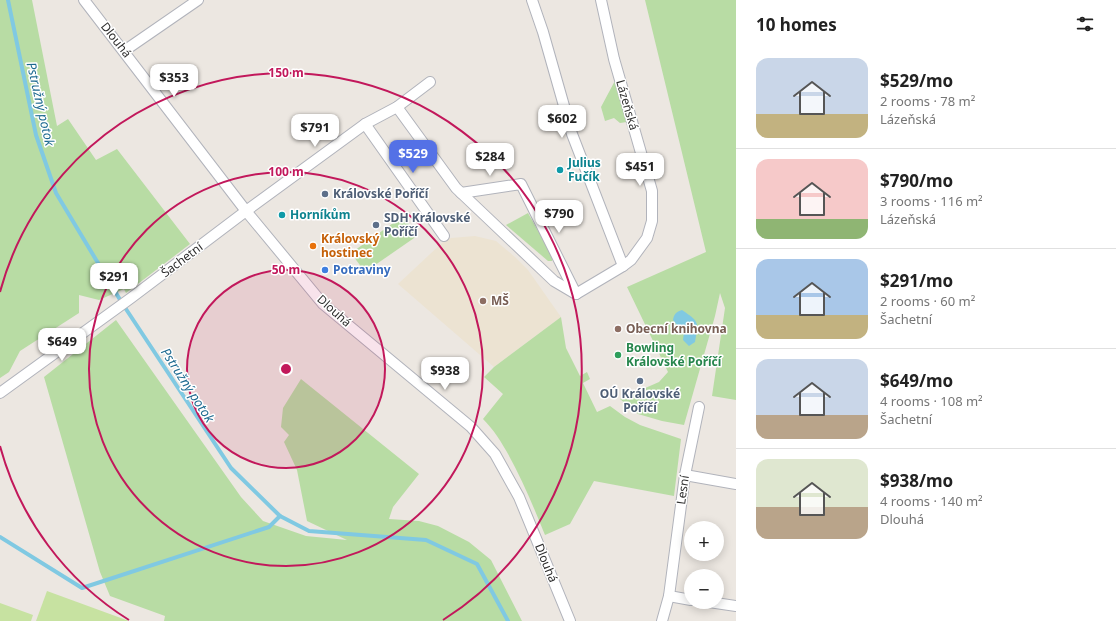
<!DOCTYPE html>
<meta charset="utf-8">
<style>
:root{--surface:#fff;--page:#f2f2f2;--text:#222;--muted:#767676;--line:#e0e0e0;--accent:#5471e6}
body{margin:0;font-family:"Noto Sans",sans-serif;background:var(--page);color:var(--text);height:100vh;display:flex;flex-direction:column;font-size:15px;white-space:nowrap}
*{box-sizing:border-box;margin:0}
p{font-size:13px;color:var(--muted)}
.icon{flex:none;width:22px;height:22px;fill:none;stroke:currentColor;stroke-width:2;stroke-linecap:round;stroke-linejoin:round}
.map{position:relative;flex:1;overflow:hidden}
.side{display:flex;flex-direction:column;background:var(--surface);width:380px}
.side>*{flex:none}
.tools{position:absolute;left:684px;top:521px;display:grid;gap:8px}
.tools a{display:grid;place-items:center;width:40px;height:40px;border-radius:50%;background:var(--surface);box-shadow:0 2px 10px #0003;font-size:20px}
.price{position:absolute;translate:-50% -34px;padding:0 9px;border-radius:8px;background:#fff;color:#222;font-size:13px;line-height:26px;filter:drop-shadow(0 1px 2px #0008)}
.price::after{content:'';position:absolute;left:50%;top:24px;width:12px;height:9px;margin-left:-6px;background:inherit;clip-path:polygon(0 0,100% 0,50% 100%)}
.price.active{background:var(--accent);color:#fff}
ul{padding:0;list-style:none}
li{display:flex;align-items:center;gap:12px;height:100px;padding:0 20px}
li+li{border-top:1px solid var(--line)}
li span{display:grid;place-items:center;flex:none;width:112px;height:80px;border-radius:12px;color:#555}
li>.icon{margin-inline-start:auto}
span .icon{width:48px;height:48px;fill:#fffc;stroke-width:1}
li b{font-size:17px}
h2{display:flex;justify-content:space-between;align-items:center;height:48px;padding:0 20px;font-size:17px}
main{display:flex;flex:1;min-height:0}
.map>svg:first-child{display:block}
.education{fill:#ece3d2}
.green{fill:#b8dca4}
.pitch{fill:#c7e2a1}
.water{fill:#80c9e2}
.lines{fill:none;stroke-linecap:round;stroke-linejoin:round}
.stream{stroke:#80c9e2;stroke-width:4}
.street-casing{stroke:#b1b3bb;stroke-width:12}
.street{stroke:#fff;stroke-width:10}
.ring{fill:none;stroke:#c2185b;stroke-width:2}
.culture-dot{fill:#0f9aa8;stroke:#fff;stroke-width:1.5}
.service-dot{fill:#5c6f8a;stroke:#fff;stroke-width:1.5}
.food-dot{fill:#e8710a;stroke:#fff;stroke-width:1.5}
.shop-dot{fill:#3f7fe0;stroke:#fff;stroke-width:1.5}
.education-dot{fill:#8d6e63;stroke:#fff;stroke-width:1.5}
.leisure-dot{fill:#2e9e5b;stroke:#fff;stroke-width:1.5}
.labels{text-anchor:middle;stroke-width:3;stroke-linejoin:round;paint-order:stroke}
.street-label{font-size:12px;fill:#2d2d2d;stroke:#fff}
.culture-label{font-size:12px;font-weight:bold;fill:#0d838f;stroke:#fff;text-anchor:start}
.service-label{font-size:12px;font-weight:bold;fill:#4e5e75;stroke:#fff;text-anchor:start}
.food-label{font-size:12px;font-weight:bold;fill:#c56008;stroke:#fff;text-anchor:start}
.shop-label{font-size:12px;font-weight:bold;fill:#366cbe;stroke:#fff;text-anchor:start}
.education-label{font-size:12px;font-weight:bold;fill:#785e54;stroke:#fff;text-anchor:start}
.leisure-label{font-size:12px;font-weight:bold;fill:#27864d;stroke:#fff;text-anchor:start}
.water-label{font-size:13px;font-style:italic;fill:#1d6a90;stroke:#fff}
.centre{fill:#c2185b;stroke:#fff;stroke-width:2}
.ring-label{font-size:12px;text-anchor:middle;font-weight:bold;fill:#c2185b;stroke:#fff;stroke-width:3;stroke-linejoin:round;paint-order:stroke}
</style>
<main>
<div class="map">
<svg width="736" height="621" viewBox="0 0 736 621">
<rect width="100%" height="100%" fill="#ece7e1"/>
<path class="education" d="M475,236L496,241L515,257L528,270L561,317L494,367L398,284L444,241L451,238Z"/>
<g class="green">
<path d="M0,0H32L57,126L68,119L96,160L117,149L190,244L126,293L124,289L99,300L79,295V313L20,351L9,372L0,378Z"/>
<path d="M645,0H736V400L712,396L725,308L720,293L715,316L684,425L662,421L638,414L620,399L659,382L668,372L627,287L706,252Z"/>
<path d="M617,77L627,122L620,123L614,118L605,121L601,107Z"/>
<path d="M528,213L553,257L552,261H548L506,225Z"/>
<path d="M403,216L417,236L365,272L351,253Z"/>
<path d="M561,317L566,348L580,376L587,372L590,379L583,383L597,412L610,406L625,417L640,425L681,439L674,496L594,481L570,524L545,535C532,503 516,464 497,436C493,430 488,424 483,419L503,394L484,377L494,367Z"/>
<path d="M116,320L241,497L263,521L306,536L347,540L307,521L297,470L284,442L289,435L281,427L283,408L301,379L419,474L393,507L389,519L419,521L438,526L469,542L491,560L522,621H164L165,616L110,596L100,572L44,377Z"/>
</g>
<g class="pitch">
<path d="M47,591L129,621H36Z"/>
<path d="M0,603L33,615L31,621H0Z"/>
</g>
<path class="water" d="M682,310C699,322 699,321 695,342L689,346L683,340L684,332L680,329L673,320C674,314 676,312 682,310Z"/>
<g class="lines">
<g class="stream">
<path d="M8,0L36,135L56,193L122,303L231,468L280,516L309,531L426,540L477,564L508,621"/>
<path d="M0,537L82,588L269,527L280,516"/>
</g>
<defs>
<g id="street">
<path d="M84,0L246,211L323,304L471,427L495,454L519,497L570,621"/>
<path d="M532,0L543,32L572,134L623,266"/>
<path d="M124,51L198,0"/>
<path d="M397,107L456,188L554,281L576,294"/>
<path d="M365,124L444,236"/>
<path d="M461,193L521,184L576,294"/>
<path d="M576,294L623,266L631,260L647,238L652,221V191L614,59L601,0"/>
<path d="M0,393L131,298L246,211L365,124L397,107L430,82"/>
<path d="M685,475L736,484"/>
<path d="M669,596L691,600"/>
<path d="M709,602L736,606"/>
<path d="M662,621L669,596L685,475L699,407"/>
</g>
</defs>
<use href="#street" class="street-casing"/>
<use href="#street" class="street"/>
</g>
<circle cx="286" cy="369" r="99" fill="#c2185b" fill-opacity=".12"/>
<g class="ring">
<circle cx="286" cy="369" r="99"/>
<circle cx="286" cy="369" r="197"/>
<path d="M129 620A296 296 0 0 1 0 446M0 292A296 296 0 1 1 443 620"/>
</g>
<g class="culture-dot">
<circle cx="560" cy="170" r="4"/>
<circle cx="282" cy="215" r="4"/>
</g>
<g class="service-dot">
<circle cx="325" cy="194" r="4"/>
<circle cx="376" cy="225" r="4"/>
<circle cx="640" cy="381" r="4"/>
</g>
<circle class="food-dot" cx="313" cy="246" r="4"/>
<circle class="shop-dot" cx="325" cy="270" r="4"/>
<g class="education-dot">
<circle cx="483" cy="301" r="4"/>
<circle cx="618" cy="329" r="4"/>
</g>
<circle class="leisure-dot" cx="618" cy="355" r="4"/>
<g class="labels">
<g class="street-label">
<text transform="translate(116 40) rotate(52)" y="4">Dlouhá</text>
<text transform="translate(627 105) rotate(74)" y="4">Lázeňská</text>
<text transform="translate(182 260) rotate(-37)" y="4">Šachetní</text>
<text transform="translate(334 311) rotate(42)" y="4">Dlouhá</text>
<text transform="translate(683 490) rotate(-82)" y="4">Lesní</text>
<text transform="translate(546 563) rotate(68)" y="4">Dlouhá</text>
</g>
<g class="culture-label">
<text x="568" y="167">Julius<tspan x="568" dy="14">Fučík</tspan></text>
<text x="290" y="219">Horníkům</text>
</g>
<g class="service-label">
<text x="333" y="198">Královské Poříčí</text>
<text x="384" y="222">SDH Královské<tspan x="384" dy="14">Poříčí</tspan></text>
<text x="640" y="398" text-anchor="middle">OÚ Královské<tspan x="640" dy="14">Poříčí</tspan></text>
</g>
<g class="food-label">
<text x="321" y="243">Královský<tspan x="321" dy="14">hostinec</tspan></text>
</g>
<g class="shop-label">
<text x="333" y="274">Potraviny</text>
</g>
<g class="education-label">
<text x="491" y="305">MŠ</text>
<text x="626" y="333">Obecní knihovna</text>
</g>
<g class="leisure-label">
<text x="626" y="352">Bowling<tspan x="626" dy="14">Královské Poříčí</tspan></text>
</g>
<g class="water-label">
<text transform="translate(41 104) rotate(77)" y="5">Pstružný potok</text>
<text transform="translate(188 385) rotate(57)" y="5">Pstružný potok</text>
</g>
</g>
<circle cx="286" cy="369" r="6" class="centre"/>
<g class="ring-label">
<text x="286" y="77">150 m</text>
<text x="286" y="176">100 m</text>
<text x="286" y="274">50 m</text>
</g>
</svg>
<div class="tools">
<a>+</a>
<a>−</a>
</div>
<b class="price" style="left:174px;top:98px">$353</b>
<b class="price" style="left:562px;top:139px">$602</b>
<b class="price" style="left:315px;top:148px">$791</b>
<b class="price active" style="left:413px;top:174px">$529</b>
<b class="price" style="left:490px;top:177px">$284</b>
<b class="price" style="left:640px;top:187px">$451</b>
<b class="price" style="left:559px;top:234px">$790</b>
<b class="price" style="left:114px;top:297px">$291</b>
<b class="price" style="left:62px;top:362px">$649</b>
<b class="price" style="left:445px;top:391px">$938</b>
</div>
<section class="side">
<h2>10 homes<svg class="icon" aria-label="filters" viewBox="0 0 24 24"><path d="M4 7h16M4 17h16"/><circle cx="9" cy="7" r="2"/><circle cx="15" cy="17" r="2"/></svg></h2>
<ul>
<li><span style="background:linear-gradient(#c9d6e8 70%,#c2b280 0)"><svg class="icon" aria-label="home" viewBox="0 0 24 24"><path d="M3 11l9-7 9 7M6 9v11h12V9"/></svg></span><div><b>$529/mo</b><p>2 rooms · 78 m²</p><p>Lázeňská</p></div></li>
<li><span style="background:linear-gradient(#f6c9c9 75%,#8fb573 0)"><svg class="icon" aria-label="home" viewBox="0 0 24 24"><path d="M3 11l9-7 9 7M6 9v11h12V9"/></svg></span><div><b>$790/mo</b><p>3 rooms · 116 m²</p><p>Lázeňská</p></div></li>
<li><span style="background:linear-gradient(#a9c7e8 70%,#c2b280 0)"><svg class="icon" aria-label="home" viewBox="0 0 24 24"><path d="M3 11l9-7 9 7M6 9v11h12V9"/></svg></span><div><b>$291/mo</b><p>2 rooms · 60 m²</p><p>Šachetní</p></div></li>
<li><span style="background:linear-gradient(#c9d6e8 70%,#b9a48a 0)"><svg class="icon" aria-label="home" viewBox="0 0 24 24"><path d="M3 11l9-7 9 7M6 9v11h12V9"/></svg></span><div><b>$649/mo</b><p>4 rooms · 108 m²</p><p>Šachetní</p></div></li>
<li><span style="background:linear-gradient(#dfe7d0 60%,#b9a48a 0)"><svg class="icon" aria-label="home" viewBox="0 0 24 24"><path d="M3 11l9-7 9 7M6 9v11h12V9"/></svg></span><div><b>$938/mo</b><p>4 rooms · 140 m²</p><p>Dlouhá</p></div></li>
</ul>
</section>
</main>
